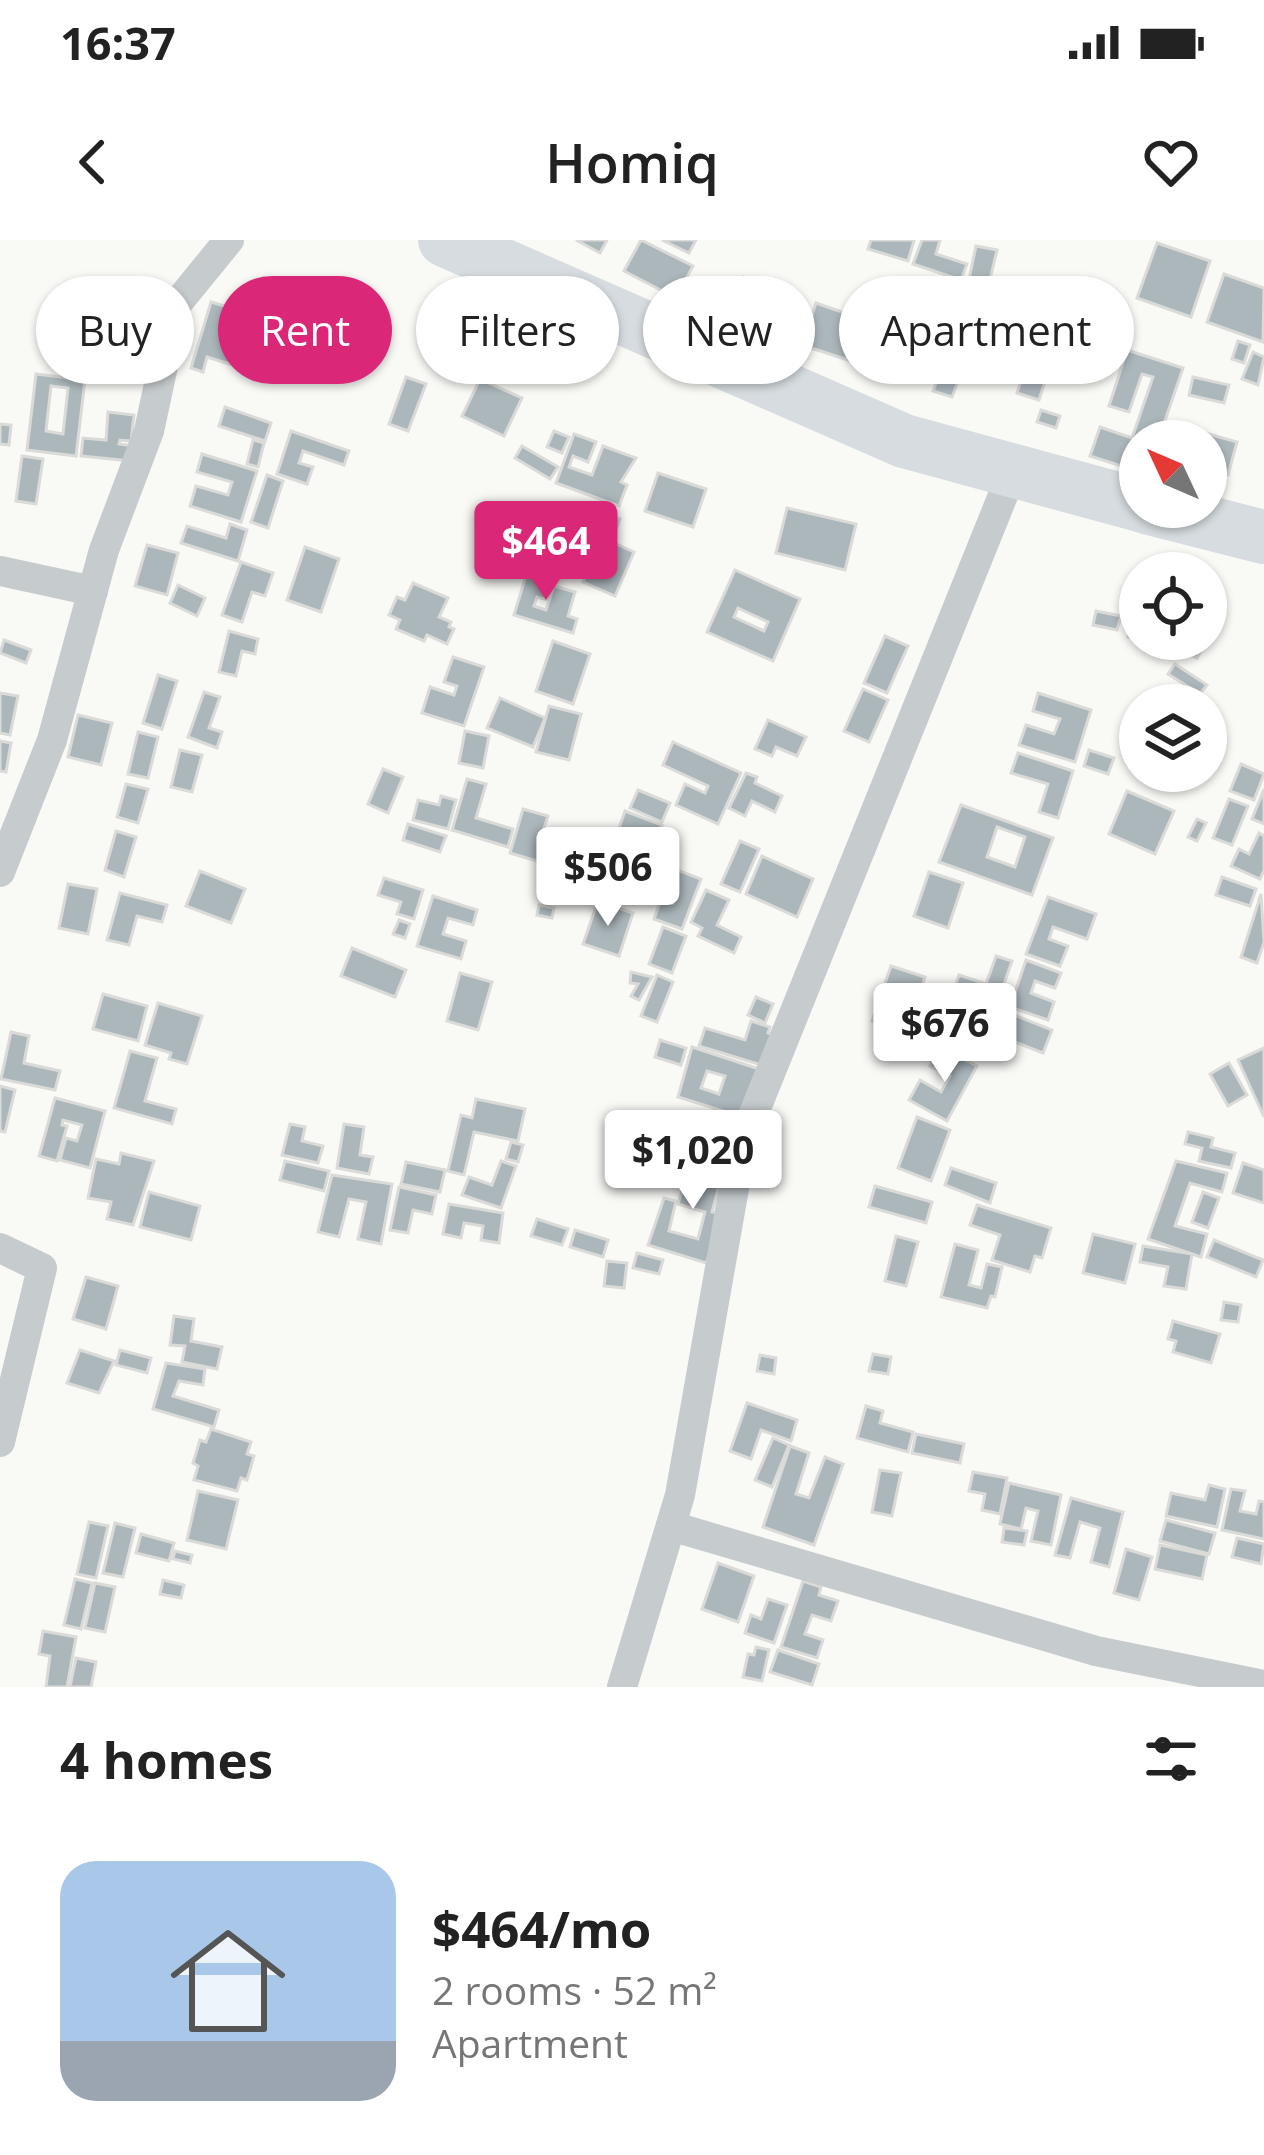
<!DOCTYPE html>
<meta charset="utf-8">
<style>
:root{--surface:#fff;--page:#f2f2f2;--text:#222;--muted:#767676;--accent:#db2777}
body{margin:0;font-family:"Open Sans",sans-serif;background:var(--page);color:var(--text);height:100vh;display:flex;flex-direction:column;font-size:45px;white-space:nowrap}
*{box-sizing:border-box;margin:0}
p{font-size:39px;color:var(--muted)}
.icon{flex:none;width:66px;height:66px;fill:none;stroke:currentColor;stroke-width:2;stroke-linecap:round;stroke-linejoin:round}
.map{position:relative;height:1447px;overflow:hidden}
.panel{display:flex;flex-direction:column;background:var(--surface);flex:1}
.panel>*{flex:none}
.hud{position:absolute;left:36px;top:36px;width:1194px;height:108px;display:flex;gap:24px}
.needle{width:78px;rotate:314deg}
.tools{position:absolute;left:1119px;top:180px;display:grid;gap:24px}
.tools a{display:grid;place-items:center;width:108px;height:108px;border-radius:50%;background:var(--surface);box-shadow:0 3px 9px #0004;font-size:60px}
.price{position:absolute;translate:-50% -102px;padding:0 27px;border-radius:12px;background:#fff;color:#222;font-size:39px;line-height:78px;filter:drop-shadow(0 3px 6px #0008)}
.price::after{content:'';position:absolute;left:50%;top:72px;width:36px;height:27px;margin-left:-18px;background:inherit;clip-path:polygon(0 0,100% 0,50% 100%)}
.price.active{background:var(--accent);color:#fff}
ul{padding:0;list-style:none}
li{display:flex;align-items:center;gap:36px;height:300px;padding:0 60px}
li span{display:grid;place-items:center;flex:none;width:336px;height:240px;border-radius:36px;color:#555}
li>.icon{margin-inline-start:auto}
span .icon{width:144px;height:144px;fill:#fffc;stroke-width:1}
li b{font-size:51px}
h2{display:flex;justify-content:space-between;align-items:center;height:144px;padding:0 60px;font-size:51px}
.pill{padding:0 42px;border-radius:54px;background:var(--surface);box-shadow:0 3px 9px #0004;font-size:42px;line-height:108px}
.pill.active{background:var(--accent);color:#fff}
.status{display:flex;justify-content:space-between;align-items:center;height:84px;padding:0 60px;background:var(--surface);direction:ltr}
.status svg{height:33px;fill:currentColor}
header{display:flex;justify-content:space-between;align-items:center;height:156px;padding:0 60px;background:var(--surface);font-size:54px;font-weight:600}
.map>svg:first-child{display:block}
.building{fill:#acb7bc;stroke:#dadad8;stroke-width:3;fill-rule:evenodd}
.lines{fill:none;stroke-linecap:round;stroke-linejoin:round}
.street{stroke:#c6cbce;stroke-width:30}
.highway{stroke:#d6dcdf;stroke-width:54}
</style>
<div class="status"><b>16:37</b><svg viewBox="0 0 49 12"><path d="M0 12V9h3v3zM5 12V6h3v6zM10 12V3h3v9zM15 12V0h3v12zM26 1h20v11H26zM47 4h2v5h-2z"/></svg></div>
<header><svg class="icon" aria-label="back" viewBox="0 0 24 24"><path d="M15 5l-7 7 7 7"/></svg>Homiq<svg class="icon" aria-label="heart" viewBox="0 0 24 24"><path d="M12 20l-8-8c-3-5 5-10 8-4 3-6 11-1 8 4z"/></svg></header>
<div class="map">
<svg width="1264" height="1447" viewBox="0 0 1264 1447">
<rect width="100%" height="100%" fill="#f9f9f6"/>
<g class="building">
<path d="M576,0H607L600,13Z"/>
<path d="M641,0L693,26L676,58L624,31Z"/>
<path d="M662,0H696L689,13Z"/>
<path d="M871,0H914L908,21L868,9Z"/>
<path d="M922,0H940L936,14L967,24L961,40L913,24Z"/>
<path d="M1157,3L1210,21L1191,77L1137,58Z"/>
<path d="M976,6L997,10L988,48L968,44Z"/>
<path d="M1224,34L1264,48L1263,102L1207,82Z"/>
<path d="M743,37L785,57L770,89L728,70Z"/>
<path d="M211,62L258,76L242,128L207,117L203,132L191,128Z"/>
<path d="M816,63L868,81L854,122L802,105Z"/>
<path d="M1081,64L1117,76L1112,95L1075,83Z"/>
<path d="M1062,86L1109,99L1099,132L1052,118Z"/>
<path d="M1041,87L1055,90L1048,114L1035,110Z"/>
<path d="M333,92L352,100L346,114L327,106Z"/>
<path d="M1238,101L1250,105L1244,123L1232,119Z"/>
<path d="M870,102L896,109L889,136L862,129Z"/>
<path d="M1127,110L1183,128L1158,201H1140V232L1090,216L1100,187L1132,198L1153,137L1142,134L1129,172L1109,166Z"/>
<path d="M1253,112L1264,117L1258,145L1242,139Z"/>
<path d="M1030,113L1052,119L1039,160L1017,153Z"/>
<path d="M946,117L965,123L952,157L933,151Z"/>
<path d="M36,134L85,140L76,216L27,210ZM51,146L68,148L63,194L46,191Z"/>
<path d="M406,137L426,144L408,191L389,184Z"/>
<path d="M1193,137L1229,145L1224,163L1189,155Z"/>
<path d="M480,139L522,158L504,196L462,176Z"/>
<path d="M225,167L271,183L265,201L219,186Z"/>
<path d="M1041,170L1060,176L1056,188L1037,182Z"/>
<path d="M108,172L134,175L131,201L120,200L119,204L133,206L131,221L81,216L83,198L106,200Z"/>
<path d="M0,184L11,185L9,205L0,204Z"/>
<path d="M1195,190L1237,202L1228,235L1206,229V201H1192Z"/>
<path d="M291,191L349,211L344,225L303,211L299,223L313,227L307,244L277,234Z"/>
<path d="M554,191L569,197L562,213L547,207Z"/>
<path d="M574,194L596,202L588,222L573,216L569,227L592,235L603,206L636,218L621,242L627,245L619,266L556,243Z"/>
<path d="M253,200L264,203L258,227L247,224Z"/>
<path d="M522,206L558,227L550,239L515,218Z"/>
<path d="M202,214L257,231L241,282L190,266L196,246L228,255L232,242L197,232Z"/>
<path d="M22,216L43,219L36,264L16,261Z"/>
<path d="M658,233L706,249L693,287L645,271Z"/>
<path d="M267,235L283,241L268,288L251,282Z"/>
<path d="M590,267L620,279L612,299L600,295L603,288L584,281Z"/>
<path d="M787,268L856,284L845,330L776,313Z"/>
<path d="M230,284L247,290L238,321L181,303L187,286L226,298Z"/>
<path d="M603,298L634,312L615,356L583,342Z"/>
<path d="M147,305L178,313L167,355L135,346Z"/>
<path d="M305,307L339,319L321,372L287,360Z"/>
<path d="M241,322L273,333L265,356L252,352L242,382L222,375Z"/>
<path d="M735,330L800,359L773,421L707,392ZM738,368L768,382L764,391L734,377Z"/>
<path d="M527,332L554,340L548,360L537,357L534,366L546,370L554,346L575,352L568,376L577,379L573,393L514,375Z"/>
<path d="M413,343L448,358L439,377L451,382L449,387L454,389L447,404L427,395L424,401L396,389L400,380L389,375L397,357L405,360Z"/>
<path d="M178,345L205,358L197,376L170,363Z"/>
<path d="M1096,371L1121,376L1117,390L1093,385Z"/>
<path d="M1132,378L1140,380V399L1128,397Z"/>
<path d="M229,391L258,399L255,414L242,411L236,436L219,432Z"/>
<path d="M885,396L908,406L887,453L864,443Z"/>
<path d="M1178,399L1202,409L1197,418L1173,408Z"/>
<path d="M4,400L31,410L26,423L0,413Z"/>
<path d="M553,401L590,414L573,464L536,451Z"/>
<path d="M453,417L484,427L464,486L422,473L430,447L454,455L457,446L444,442Z"/>
<path d="M1175,424L1207,445L1200,454L1168,434Z"/>
<path d="M158,435L177,441L162,489L143,483Z"/>
<path d="M863,449L888,460L869,502L844,491Z"/>
<path d="M1163,450L1193,465L1157,462Z"/>
<path d="M204,452L220,457L209,488L222,492L217,508L188,497Z"/>
<path d="M0,453L18,456L10,495L0,493Z"/>
<path d="M1038,453L1091,470L1075,522L1019,505L1026,485L1054,494L1060,479L1033,471Z"/>
<path d="M500,458L545,478L533,507L487,488Z"/>
<path d="M549,466L581,474L569,520L536,512Z"/>
<path d="M78,475L112,483L101,525L68,517Z"/>
<path d="M768,480L806,497L797,516L776,507L772,516L755,509Z"/>
<path d="M465,491L489,496L483,528L459,523Z"/>
<path d="M138,492L158,497L148,538L128,534Z"/>
<path d="M0,501L11,503L6,532L0,531Z"/>
<path d="M673,502L741,533L718,584L676,565L685,544L705,553L708,546L663,525Z"/>
<path d="M180,510L202,515L192,552L171,547Z"/>
<path d="M1089,510L1114,518L1108,534L1084,526Z"/>
<path d="M1018,513L1073,531L1058,578L1039,572L1048,544L1011,533Z"/>
<path d="M1241,524L1264,534L1254,560L1230,551Z"/>
<path d="M383,529L403,537L388,573L368,564Z"/>
<path d="M746,533L757,537L755,543L782,556L775,572L752,561L745,576L729,568Z"/>
<path d="M467,539L486,544L476,578L513,589L508,607L452,590Z"/>
<path d="M126,544L148,549L138,583L117,577Z"/>
<path d="M1264,549V584L1252,579Z"/>
<path d="M638,550L670,563L662,582L630,568Z"/>
<path d="M1127,551L1174,571L1155,614L1109,594Z"/>
<path d="M441,556L456,560L448,589L413,580L418,560L439,565Z"/>
<path d="M1229,559L1248,566L1232,605L1213,598Z"/>
<path d="M961,565L1053,598L1032,655L939,622ZM997,587L1025,597L1015,627L987,617Z"/>
<path d="M523,569L548,576L543,591L555,594L547,624L510,613Z"/>
<path d="M625,571L662,585L651,614L615,600Z"/>
<path d="M1197,579L1206,583L1197,601L1188,597Z"/>
<path d="M408,584L446,596L440,612L403,600Z"/>
<path d="M116,591L136,597L124,637L105,630Z"/>
<path d="M1259,593L1264,596V630L1260,639L1231,626L1239,609L1249,614Z"/>
<path d="M740,601L759,609L740,652L721,644Z"/>
<path d="M612,605L701,639L682,689L654,679L661,659L673,663L677,650L642,638L633,664L595,651Z"/>
<path d="M762,616L813,639L797,677L746,654Z"/>
<path d="M200,631L245,649L231,683L186,666Z"/>
<path d="M929,632L963,643L948,688L914,676Z"/>
<path d="M1222,637L1256,649L1250,666L1216,655Z"/>
<path d="M384,638L423,650L414,679L397,674L401,662L378,655Z"/>
<path d="M68,644L97,649L88,694L59,688Z"/>
<path d="M706,650L729,660L717,685L741,697L734,713L698,696L702,688L691,682Z"/>
<path d="M120,653L167,665L162,682L137,676L129,705L107,700Z"/>
<path d="M1261,654L1264,702L1257,723L1241,717Z"/>
<path d="M433,656L477,670L473,685L448,678L443,694L466,701L461,719L417,706Z"/>
<path d="M1048,657L1096,674L1087,699L1053,687L1049,699L1068,706L1060,726L1026,714Z"/>
<path d="M598,661L633,673L619,716L583,704Z"/>
<path d="M539,665L554,668L552,678L537,675Z"/>
<path d="M399,680L410,684L405,698L393,694Z"/>
<path d="M663,687L686,696L672,733L649,724Z"/>
<path d="M352,708L406,730L395,757L341,736Z"/>
<path d="M996,716L1012,721L996,767L953,752L959,735L986,744Z"/>
<path d="M1026,720L1061,733L1055,748L1035,741L1031,753L1054,762L1048,780L1010,767Z"/>
<path d="M891,726L925,737L906,793L872,781Z"/>
<path d="M631,732L652,737L639,760L631,756L638,744L630,743Z"/>
<path d="M460,733L492,742L478,790L447,781Z"/>
<path d="M657,735L673,742L657,782L641,776Z"/>
<path d="M944,753L963,758L949,808L929,802Z"/>
<path d="M103,754L147,766L138,801L93,789Z"/>
<path d="M756,757L773,764L765,783L748,775Z"/>
<path d="M158,763L202,776L187,824L169,819L171,813L145,805Z"/>
<path d="M1004,771L1052,790L1043,813L1015,802L1010,813L990,805Z"/>
<path d="M751,781L770,787L768,793L775,796L765,826L699,806L705,788L745,800Z"/>
<path d="M11,792L29,796L24,823L60,831L55,850L1,839Z"/>
<path d="M660,800L686,808L681,825L655,817Z"/>
<path d="M692,807L762,830L746,878L678,857ZM707,831L725,836L719,854L701,848Z"/>
<path d="M940,807L977,826L947,881L909,860L920,840L941,852L950,836L930,826Z"/>
<path d="M1264,808V877L1238,820Z"/>
<path d="M130,811L157,818L145,861L176,869L172,884L114,868Z"/>
<path d="M1229,823L1247,855L1228,866L1210,834Z"/>
<path d="M0,846L15,850L5,892L0,891Z"/>
<path d="M55,858L105,871L90,928L60,920L66,898L77,901L82,885L63,880L62,885L67,886L57,921L39,916Z"/>
<path d="M476,859L525,869L518,901L474,892L464,935L448,931L461,875L472,878Z"/>
<path d="M917,877L950,890L931,941L898,928Z"/>
<path d="M290,884L305,887L302,901L323,906L318,923L282,915Z"/>
<path d="M344,884L364,887L360,915L373,917L369,934L337,928Z"/>
<path d="M1188,892L1213,898L1211,907L1235,913L1231,928L1199,921L1202,908L1185,904Z"/>
<path d="M511,902L523,905L518,922L506,919Z"/>
<path d="M121,913L154,921L133,985L107,979L111,962L88,958L96,919L119,924Z"/>
<path d="M692,918L730,928L724,951L718,950L712,972L725,975L706,1023L648,1005L664,958L676,961L669,991L698,999L705,972L678,964Z"/>
<path d="M285,921L329,931L324,951L280,940Z"/>
<path d="M501,921L516,926L501,968L462,955L469,937L492,945Z"/>
<path d="M1176,921L1227,933L1222,952L1190,943L1175,986L1207,994L1201,1017L1148,999Z"/>
<path d="M406,922L445,930L440,952L401,944Z"/>
<path d="M1243,923L1264,930V963L1233,953Z"/>
<path d="M951,928L996,943L990,963L945,945Z"/>
<path d="M332,935L392,944L381,1004L358,999L366,962L349,959L339,997L318,992Z"/>
<path d="M875,946L932,962L926,983L869,967Z"/>
<path d="M399,947L436,955L432,974L413,970L408,993L390,990Z"/>
<path d="M149,952L200,966L191,1000L140,987Z"/>
<path d="M1203,952L1219,958L1208,988L1192,982Z"/>
<path d="M449,964L503,973L499,1003L481,1000L483,986L464,983L461,998L443,994Z"/>
<path d="M977,965L1051,988L1042,1018L1035,1016L1030,1032L992,1020L1000,995L970,985Z"/>
<path d="M537,979L568,989L562,1005L531,996Z"/>
<path d="M575,990L608,1000L603,1017L570,1007Z"/>
<path d="M1093,994L1135,1004L1125,1043L1083,1033Z"/>
<path d="M896,996L918,1002L906,1046L885,1041Z"/>
<path d="M1214,1000L1263,1020L1256,1037L1207,1017Z"/>
<path d="M955,1004L978,1010L969,1045L981,1048L987,1024L1002,1027L995,1057L991,1056L987,1068L941,1057Z"/>
<path d="M1143,1006L1192,1014L1186,1049L1164,1046L1168,1027L1140,1022Z"/>
<path d="M637,1013L663,1020L659,1034L633,1028Z"/>
<path d="M607,1021L627,1023L624,1048L604,1046Z"/>
<path d="M86,1037L118,1046L106,1089L73,1079Z"/>
<path d="M1224,1062L1241,1065L1238,1082L1221,1080Z"/>
<path d="M174,1076L194,1079L191,1101L222,1107L217,1129L182,1122L185,1106L170,1105Z"/>
<path d="M1173,1081L1220,1094L1211,1123L1173,1112L1176,1101L1168,1099Z"/>
<path d="M80,1110L114,1121L99,1153L67,1143Z"/>
<path d="M120,1110L151,1118L147,1133L116,1125Z"/>
<path d="M873,1114L891,1117L888,1134L869,1131Z"/>
<path d="M760,1115L776,1118L774,1134L757,1131Z"/>
<path d="M166,1123L205,1129L203,1145L179,1141L173,1156L219,1170L214,1187L153,1169Z"/>
<path d="M747,1163L797,1180L791,1201L761,1190L751,1219L730,1211Z"/>
<path d="M866,1166L883,1171L880,1183L913,1192L908,1212L857,1198Z"/>
<path d="M211,1189L251,1202L247,1214L254,1216L247,1240L241,1238L237,1251L194,1240L198,1226L193,1223L200,1200L206,1202Z"/>
<path d="M916,1194L964,1204L960,1223L912,1213Z"/>
<path d="M773,1198L789,1205L772,1247L755,1240Z"/>
<path d="M790,1206L809,1213L796,1254L809,1258L825,1217L843,1224L814,1305L763,1287Z"/>
<path d="M880,1230L901,1233L892,1276L872,1272Z"/>
<path d="M973,1232L1007,1238L1000,1274L982,1270L985,1254L969,1251Z"/>
<path d="M1009,1243L1061,1255L1051,1305L1031,1301L1038,1271L1026,1268L1021,1289L1000,1284Z"/>
<path d="M1209,1245L1225,1249L1217,1287L1166,1276L1171,1253L1205,1260Z"/>
<path d="M1231,1249L1245,1251L1240,1271L1256,1274L1259,1261L1264,1262V1299L1222,1290Z"/>
<path d="M198,1251L238,1260L226,1309L187,1300Z"/>
<path d="M1071,1258L1123,1272L1109,1327L1091,1322L1100,1288L1080,1282L1070,1318L1055,1315Z"/>
<path d="M1166,1280L1215,1293L1209,1314L1160,1301Z"/>
<path d="M89,1282L108,1286L96,1338L77,1334Z"/>
<path d="M115,1283L135,1288L123,1337L103,1333Z"/>
<path d="M1004,1288L1027,1291L1024,1305L1002,1302Z"/>
<path d="M141,1294L174,1303L169,1321L136,1313Z"/>
<path d="M1237,1298L1264,1304L1261,1324L1232,1317Z"/>
<path d="M1160,1305L1207,1315L1202,1339L1155,1329Z"/>
<path d="M1126,1309L1152,1317L1139,1360L1114,1353Z"/>
<path d="M175,1311L192,1315L190,1323L173,1319Z"/>
<path d="M718,1323L754,1336L738,1382L702,1369Z"/>
<path d="M75,1339L92,1343L81,1389L64,1385Z"/>
<path d="M163,1340L184,1345L181,1358L160,1354Z"/>
<path d="M803,1341L821,1347L819,1355L838,1361L831,1381L812,1375L805,1394L823,1400L817,1418L781,1407Z"/>
<path d="M95,1343L115,1347L105,1392L85,1388Z"/>
<path d="M768,1359L787,1365L774,1403L745,1393L751,1375L761,1379Z"/>
<path d="M43,1391L76,1397L67,1447H46L50,1416L39,1414Z"/>
<path d="M756,1407L769,1410L762,1441L743,1437L748,1414L754,1415Z"/>
<path d="M778,1410L819,1424L812,1445L770,1432Z"/>
<path d="M76,1418L96,1422L91,1447H70Z"/>
</g>
<g class="lines">
<g class="street">
<path d="M0,331L93,351"/>
<path d="M0,632L52,500L104,310L149,191L176,65L229,0"/>
<path d="M0,1008L42,1028L0,1202"/>
<path d="M671,1286L1096,1411L1264,1445"/>
<path d="M622,1447L680,1255L742,903L1012,233"/>
</g>
<g class="highway">
<path d="M445,0L904,201L1140,265"/>
<path d="M1146,267L1264,297"/>
</g>
</g>
</svg>
<div class="tools">
<a><svg class="needle" viewBox="-14 -14 28 28"><path d="M0-13l5 13h-10z" fill="#e53935"/><path d="M0 13l5-13h-10z" fill="#767676"/></svg></a>
<a><svg class="icon" aria-label="locate" viewBox="0 0 24 24"><circle cx="12" cy="12" r="6"/><path d="M12 2v4M12 18v4M2 12h4M18 12h4"/></svg></a>
<a><svg class="icon" aria-label="layers" viewBox="0 0 24 24"><path d="M12 4l9 5-9 5-9-5zM3 14l9 5 9-5"/></svg></a>
</div>
<b class="price active" style="left:546px;top:363px">$464</b>
<b class="price" style="left:608px;top:689px">$506</b>
<b class="price" style="left:945px;top:845px">$676</b>
<b class="price" style="left:693px;top:972px">$1,020</b>
<div class="hud">
<a class="pill">Buy</a>
<a class="pill active">Rent</a>
<a class="pill">Filters</a>
<a class="pill">New</a>
<a class="pill">Apartment</a>
</div>
</div>
<section class="panel">
<h2>4 homes<svg class="icon" aria-label="filters" viewBox="0 0 24 24"><path d="M4 7h16M4 17h16"/><circle cx="9" cy="7" r="2"/><circle cx="15" cy="17" r="2"/></svg></h2>
<ul>
<li><span style="background:linear-gradient(#a9c7e8 75%,#9aa5b1 0)"><svg class="icon" aria-label="home" viewBox="0 0 24 24"><path d="M3 11l9-7 9 7M6 9v11h12V9"/></svg></span><div><b>$464/mo</b><p>2 rooms · 52 m²</p><p>Apartment</p></div></li>
</ul>
</section>
